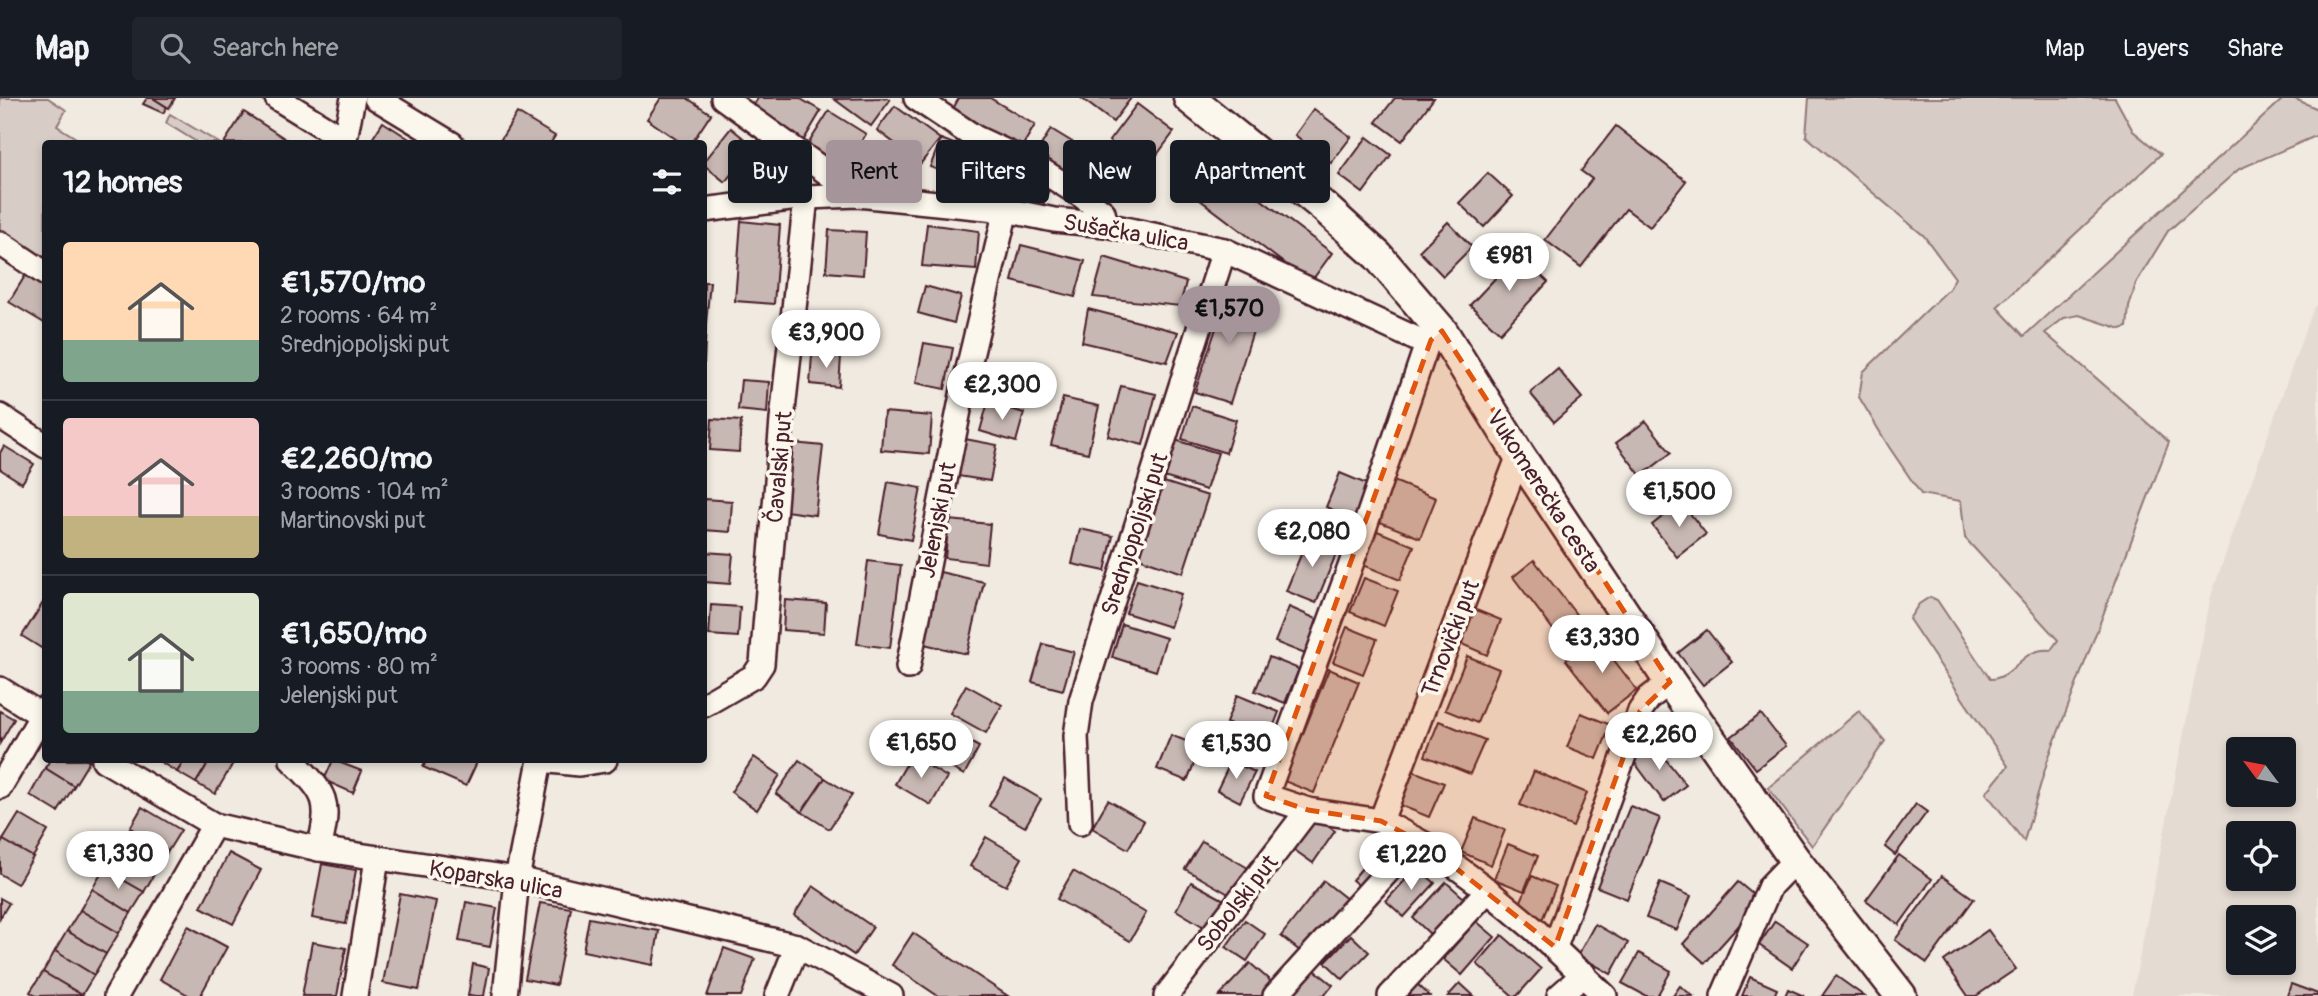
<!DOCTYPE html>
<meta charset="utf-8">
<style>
:root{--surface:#171b24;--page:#20242c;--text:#f1f3f6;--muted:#9ea1a6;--line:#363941;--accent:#a6949b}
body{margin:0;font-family:Pangolin,sans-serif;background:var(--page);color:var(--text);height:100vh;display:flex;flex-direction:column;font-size:26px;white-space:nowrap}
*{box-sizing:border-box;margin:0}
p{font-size:23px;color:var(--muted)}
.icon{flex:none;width:38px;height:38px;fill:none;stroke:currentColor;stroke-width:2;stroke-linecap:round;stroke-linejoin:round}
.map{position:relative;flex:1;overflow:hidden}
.sheet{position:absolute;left:42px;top:42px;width:665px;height:623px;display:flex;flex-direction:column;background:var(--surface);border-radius:7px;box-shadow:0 4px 10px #0003}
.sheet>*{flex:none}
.top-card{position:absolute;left:728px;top:42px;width:665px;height:63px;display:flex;gap:14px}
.needle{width:46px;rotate:302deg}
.fabs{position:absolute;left:2226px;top:639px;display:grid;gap:14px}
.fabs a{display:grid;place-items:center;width:70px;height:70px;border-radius:7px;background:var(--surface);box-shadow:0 4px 10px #0003;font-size:35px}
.price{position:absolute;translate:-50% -60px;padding:0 16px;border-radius:24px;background:#fff;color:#222;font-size:23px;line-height:46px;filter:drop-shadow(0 2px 4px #0008)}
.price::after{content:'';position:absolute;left:50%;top:42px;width:21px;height:16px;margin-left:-10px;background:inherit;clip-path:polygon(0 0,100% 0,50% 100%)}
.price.selected{background:var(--accent);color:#111}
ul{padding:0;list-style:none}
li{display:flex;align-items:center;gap:21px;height:175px;padding:0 21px}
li+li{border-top:2px solid var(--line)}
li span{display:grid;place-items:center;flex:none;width:196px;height:140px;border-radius:7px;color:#555}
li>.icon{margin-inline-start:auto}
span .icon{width:84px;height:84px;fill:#fffc;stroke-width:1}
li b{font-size:30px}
h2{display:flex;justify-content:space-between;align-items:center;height:84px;padding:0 21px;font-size:30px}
.tag{padding:0 24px;border-radius:7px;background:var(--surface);box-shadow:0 4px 10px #0003;font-size:24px;line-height:63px}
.tag.selected{background:var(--accent);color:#111}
header{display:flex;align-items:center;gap:42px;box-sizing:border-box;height:98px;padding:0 35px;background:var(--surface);border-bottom:2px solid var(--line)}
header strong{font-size:33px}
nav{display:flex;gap:38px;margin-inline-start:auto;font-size:24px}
.search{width:490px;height:63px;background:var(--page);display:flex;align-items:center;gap:18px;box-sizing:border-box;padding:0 24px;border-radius:7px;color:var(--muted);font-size:26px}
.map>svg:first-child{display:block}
.built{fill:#e4dbd2;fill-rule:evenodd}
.green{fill:#d8ccc6;stroke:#917678;stroke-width:2}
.building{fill:#c8b8b3;stroke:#4a1f2b;stroke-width:2}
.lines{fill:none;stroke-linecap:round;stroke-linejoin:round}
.minor-casing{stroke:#4a1f2b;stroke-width:28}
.tertiary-casing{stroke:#4a1f2b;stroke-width:35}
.minor{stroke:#fbf7ec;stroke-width:23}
.tertiary{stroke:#fbf7ec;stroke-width:30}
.marked{fill:#e0560e;fill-opacity:0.2;stroke:#e0560e;stroke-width:5;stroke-dasharray:14 9;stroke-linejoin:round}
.labels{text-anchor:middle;stroke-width:7;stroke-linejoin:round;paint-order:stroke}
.street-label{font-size:23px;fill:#4a1f2b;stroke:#fbf7ec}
</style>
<header>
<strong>Map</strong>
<div class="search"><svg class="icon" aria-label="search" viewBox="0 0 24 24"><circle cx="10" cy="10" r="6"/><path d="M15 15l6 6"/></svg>Search here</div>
<nav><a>Map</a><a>Layers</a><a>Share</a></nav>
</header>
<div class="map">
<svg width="2318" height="898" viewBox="0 0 2318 898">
<rect width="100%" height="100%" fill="#f0eae0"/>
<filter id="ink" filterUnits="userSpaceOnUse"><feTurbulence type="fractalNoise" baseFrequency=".0143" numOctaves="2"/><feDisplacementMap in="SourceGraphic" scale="14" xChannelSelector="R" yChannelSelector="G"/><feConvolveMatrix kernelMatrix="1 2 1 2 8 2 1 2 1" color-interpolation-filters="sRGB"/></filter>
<g filter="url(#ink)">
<path class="built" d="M2318,207V898H2132L2211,498L2302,241L2314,210ZM2238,651H2284V696H2238ZM2238,735H2284V780H2238ZM2238,819H2284V864H2238Z"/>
<g class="green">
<path d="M0,0H48L66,12L57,28L84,45L46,46L45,168L0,137Z"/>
<path d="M1809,0H2115L2133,33L2161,56L1997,209L2024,238L2284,0H2293L2318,11V37L2239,71L2168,133L2136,185L2129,209L2127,229L2121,231L2079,217L2064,220L2045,235L2169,344L2048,661L2024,743L1986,695L2008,668L1909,521L1919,506L1930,499L1937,502L1990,581C2016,580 2020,549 2051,552L2058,542L1965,440L1961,403L1921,396L1889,349L1859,299L1863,274L1949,191L1955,180L1924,138L1806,38Z"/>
<path d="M170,16L219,45H195V43L166,25Z"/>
<path d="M1859,613L1885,643L1812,748L1768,690Z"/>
</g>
<g class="building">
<path d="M147,0H153L167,9L163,15L143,6Z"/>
<path d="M153,0H175L169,10Z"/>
<path d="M661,0H687L711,16L691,46H683L647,21Z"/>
<path d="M758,0H799L821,13L802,45L750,13Z"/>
<path d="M887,0L890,2L871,28L834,1Z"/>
<path d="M959,0H990L1035,27L1017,57L950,16Z"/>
<path d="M1081,0H1131L1113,24Z"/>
<path d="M1395,0H1434L1402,43L1376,24Z"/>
<path d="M1137,6L1174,34L1147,70L1109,43Z"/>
<path d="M895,8L940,41L921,65L877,32Z"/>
<path d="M1314,11L1351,39L1331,65L1295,37Z"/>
<path d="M829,13L866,36L843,74L805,51Z"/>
<path d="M244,14L287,42L284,46L224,45Z"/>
<path d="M517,15L555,38L550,46H498Z"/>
<path d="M383,24L414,44L413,46H369Z"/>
<path d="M1616,28L1686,83L1650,129L1626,111L1581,169L1545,142L1592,81L1581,73Z"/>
<path d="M731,30L753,48L725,84L704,67V64Z"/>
<path d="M1051,31L1092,56L1076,83L1035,57Z"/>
<path d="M1367,39L1391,57L1363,95L1339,77Z"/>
<path d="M941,41L1052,84L1041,112L930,69Z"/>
<path d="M772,57L795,73L784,89L761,72Z"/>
<path d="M1209,62L1332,155L1310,185L1187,92Z"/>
<path d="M1488,75L1513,98L1484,129L1459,105Z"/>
<path d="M741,123L780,127L774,206L735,203Z"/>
<path d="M1448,124L1472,149L1443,178L1419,153Z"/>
<path d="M927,126L979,133L976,172L922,168Z"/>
<path d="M829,132L866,134L863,177L826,174Z"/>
<path d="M1021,147L1085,163L1075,199L1012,183Z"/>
<path d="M1518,156L1548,184L1500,235L1470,207Z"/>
<path d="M1104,159L1186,184L1180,208L1093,199Z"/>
<path d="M28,173L46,184V226L9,204Z"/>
<path d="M704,184H710L706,226H704Z"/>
<path d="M925,188L961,198L954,225L918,215Z"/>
<path d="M1229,191L1263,202L1230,305L1195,294Z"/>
<path d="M1088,211L1178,234L1167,264L1082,244Z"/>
<path d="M704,226H706L704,266Z"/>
<path d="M924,245L953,250L945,291L916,285Z"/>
<path d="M812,256L841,258L839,289L810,286Z"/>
<path d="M1558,271L1582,300L1554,324L1530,295Z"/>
<path d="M741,282L769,284L767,315L738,312Z"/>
<path d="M1121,288L1156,296L1143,347L1108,338Z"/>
<path d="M1063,300L1099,308L1088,355L1051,347Z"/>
<path d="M988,304L1024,315L1016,344L980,333Z"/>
<path d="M1192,308L1236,322L1226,355L1182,341Z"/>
<path d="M884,314L932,318L929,356L881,352Z"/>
<path d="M712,321L741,323L739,354L710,352Z"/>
<path d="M1646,323L1671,355L1641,378L1616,345Z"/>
<path d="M965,341L997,347L990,383L958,378Z"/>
<path d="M1175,342L1218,355L1206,392L1164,379Z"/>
<path d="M793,345L823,348L815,417L785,413Z"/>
<path d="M4,348L34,366L22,385L0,371V355Z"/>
<path d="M1340,375L1369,387L1356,422L1326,409Z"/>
<path d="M1391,382L1436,400L1420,440L1375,422Z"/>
<path d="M888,384L921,390L911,442L879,436Z"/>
<path d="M1164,384L1208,398L1183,475L1139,460Z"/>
<path d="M704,401L732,403L730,434L704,432Z"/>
<path d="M1681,404L1706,436L1677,459L1652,427Z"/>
<path d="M949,422L990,426L986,465L945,460Z"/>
<path d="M1370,430L1414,448L1400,482L1356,464Z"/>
<path d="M1080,431L1113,438L1105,473L1072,466Z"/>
<path d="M1309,437L1339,449L1316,505L1286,493Z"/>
<path d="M704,454L733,456L730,486L704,484Z"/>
<path d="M1534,462L1582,524L1561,542L1513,479Z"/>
<path d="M868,463L901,467L890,550L857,546Z"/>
<path d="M940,474L984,484L967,556L924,546Z"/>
<path d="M1364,480L1398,493L1384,528L1350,514Z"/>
<path d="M1137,482L1181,496L1170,529L1126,515Z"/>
<path d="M46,500V553L22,538Z"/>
<path d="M785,502L826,505L824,535L783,532Z"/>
<path d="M711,507L740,509L738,539L709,537Z"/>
<path d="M1289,509L1319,522L1305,556L1275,544Z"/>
<path d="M1471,510L1501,522L1487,557L1457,544Z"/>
<path d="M1122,526L1166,540L1156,573L1112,559Z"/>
<path d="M1347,529L1377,541L1363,576L1333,564Z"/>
<path d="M1707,532L1732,564L1703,587L1678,555Z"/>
<path d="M1596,539L1637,592L1607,615L1566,562Z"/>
<path d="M1043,546L1074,554L1063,592L1032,584Z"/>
<path d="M1467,558L1499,571L1477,625L1445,612Z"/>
<path d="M1269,559L1299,571L1285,605L1255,593Z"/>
<path d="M1329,571L1359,584L1314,695L1284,683Z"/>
<path d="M966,587L1002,607L986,635L950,615Z"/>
<path d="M1237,597L1279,614L1268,642L1226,625Z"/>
<path d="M0,613L14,621L0,645Z"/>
<path d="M1581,615L1611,627L1597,661L1567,649Z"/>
<path d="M1761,616L1786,648L1756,671L1731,639Z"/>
<path d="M1439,623L1485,642L1470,676L1425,658Z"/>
<path d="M940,628L979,649L964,677L925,656Z"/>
<path d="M1171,637L1201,649L1187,683L1157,671Z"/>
<path d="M1653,645L1686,687L1664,704L1632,661Z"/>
<path d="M911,658L947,679L931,707L895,686Z"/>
<path d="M754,659L780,677L757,712L731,694Z"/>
<path d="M50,662H90L74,688L45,670Z"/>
<path d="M160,662H185L177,674L159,663Z"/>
<path d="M185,662H210L196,685L177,674Z"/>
<path d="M210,662H235L215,696L196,685Z"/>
<path d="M333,662L362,673L353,695L324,682Z"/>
<path d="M427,662H478L466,688L423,669Z"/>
<path d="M799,662L825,680L802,714L776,696Z"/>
<path d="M1231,663L1255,674L1240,704L1217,692Z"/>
<path d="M45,670L74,688L58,714L30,697Z"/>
<path d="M1413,673L1444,685L1429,719L1399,707Z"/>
<path d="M1534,673L1587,695L1573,729L1520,707Z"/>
<path d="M825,680L852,697L829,731L802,714Z"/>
<path d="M1005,680L1041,701L1025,729L989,708Z"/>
<path d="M1108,702L1144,723L1128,751L1092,730Z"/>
<path d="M1916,706L1927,714L1895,757L1885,749Z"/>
<path d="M1630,708L1660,720L1627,801L1597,789Z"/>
<path d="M142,709L181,732L168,753L130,730Z"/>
<path d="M19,716L48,733L33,759L3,742Z"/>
<path d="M1314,719L1335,733L1313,765L1293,751Z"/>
<path d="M1475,720L1505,732L1491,767L1461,754Z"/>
<path d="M130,730L168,753L156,773L117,750Z"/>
<path d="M986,739L1022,760L1006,788L970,768Z"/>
<path d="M3,742L33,759L17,786L0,776V748Z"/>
<path d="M1202,743L1248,770L1232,798L1185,771Z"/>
<path d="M1383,745L1396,756L1365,793L1352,782Z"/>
<path d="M1508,746L1538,758L1524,793L1494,781Z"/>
<path d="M117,750L156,773L144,794L104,771Z"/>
<path d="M229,755L261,772L233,826L201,809Z"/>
<path d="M1899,757L1932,781L1899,827L1866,802Z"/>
<path d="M322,766L356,772L346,826L312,820Z"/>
<path d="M1417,769L1435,785L1404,819L1386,803Z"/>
<path d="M104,771L144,794L131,815L92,791Z"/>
<path d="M1073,773L1146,815L1130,843L1057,801Z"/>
<path d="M1532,778L1556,788L1542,822L1517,812Z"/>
<path d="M1942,778L1974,801L1927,865L1895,842Z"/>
<path d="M1324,783L1348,802L1305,857L1281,838Z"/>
<path d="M1191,784L1228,804L1211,833L1176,812Z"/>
<path d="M1446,784L1464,800L1431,837L1413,820Z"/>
<path d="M1738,784L1761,803L1705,865L1683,846Z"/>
<path d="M1660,785L1691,798L1677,832L1646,820Z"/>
<path d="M813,788L873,829L854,857L794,817Z"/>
<path d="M92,791L131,815L119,835L80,812Z"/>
<path d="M400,796L436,803L419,892L383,885Z"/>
<path d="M0,800L9,805L0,820Z"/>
<path d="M466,804L497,810L490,849L459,843Z"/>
<path d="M540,805L571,810L556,887L525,881Z"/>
<path d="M80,812L119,835L106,856L67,833Z"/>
<path d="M589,820L659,833L653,867L583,853Z"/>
<path d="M1245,822L1265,836L1247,863L1226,849Z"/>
<path d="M1476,823L1495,839L1462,877L1443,861Z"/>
<path d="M1775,823L1808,845L1792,870L1759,847Z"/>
<path d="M1595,826L1628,845L1611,876L1578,857Z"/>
<path d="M188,828L227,849L200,898H190L160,881Z"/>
<path d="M1988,832L2016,871L1976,898H1968L1944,863Z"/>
<path d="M67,833L106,856L94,877L55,853Z"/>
<path d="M913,835L1008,898H938L892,867Z"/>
<path d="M1351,837L1369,854L1343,881L1325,864Z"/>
<path d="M1502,837L1541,871L1517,898H1513L1477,866Z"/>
<path d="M312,844L346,850L337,898H302Z"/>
<path d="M724,850L755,861L741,898H707Z"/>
<path d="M55,853L94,877L82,897L43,874Z"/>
<path d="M1639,855L1671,873L1657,898H1646L1622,885Z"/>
<path d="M1250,865L1276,888L1267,898H1219Z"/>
<path d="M473,866L489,870L484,898H468Z"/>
<path d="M1311,869L1333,887L1324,898H1288Z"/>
<path d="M43,874L82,897L36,898L30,894Z"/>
<path d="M1836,878L1864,898H1822Z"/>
<path d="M1750,879L1777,891L1774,898H1742Z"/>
<path d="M1415,884L1430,898H1403Z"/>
<path d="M1460,885L1474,898H1448Z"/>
<path d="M2291,886L2318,896V898H2287Z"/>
<path d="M1680,888L1693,898H1673Z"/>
<path d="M1788,891L1804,898H1785Z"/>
</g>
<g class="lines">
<defs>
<g id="minor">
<path d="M277,0L345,42"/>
<path d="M376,0L452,46"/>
<path d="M723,0L858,97"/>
<path d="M916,0L976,40L1030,65L1082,98L1103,114L1106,127"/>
<path d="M344,46L353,0"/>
<path d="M704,112L806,99L858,97L1006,112L1054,122L1106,127L1224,152L1427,246L1437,237"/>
<path d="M0,145L46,176"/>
<path d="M1427,246L1364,431L1266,698L1308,712L1381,723L1428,748L1481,787L1535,832L1605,898"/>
<path d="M0,318L46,348"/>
<path d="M908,569L963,292L1006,112"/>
<path d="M0,591L41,617"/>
<path d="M704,607L754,578L762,566L782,322L806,99"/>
<path d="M104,662L214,727L319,751L517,781L797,848L891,898"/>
<path d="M292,662C327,697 331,702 319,751"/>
<path d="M541,662L579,666L605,662"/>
<path d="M0,689L46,610"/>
<path d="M1381,723L1519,357"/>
<path d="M1080,725L1076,638L1081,603L1224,152"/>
<path d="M1555,849L1640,613L1649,600L1670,584"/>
<path d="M116,898L214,727"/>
<path d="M355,898L377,761"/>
<path d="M505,898L517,781L540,662"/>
<path d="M777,898L797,848"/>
<path d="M1166,898L1308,712"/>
<path d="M1275,898L1416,742"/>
<path d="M1390,898L1488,792"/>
<path d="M1559,898L1584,876"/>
<path d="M1723,898L1770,788L1795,762"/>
</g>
<path id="tertiary" d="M1189,0L1325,110L1378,158L1442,233L1519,357L1670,584L1795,762L1901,898"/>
</defs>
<use href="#minor" class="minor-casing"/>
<use href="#tertiary" class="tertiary-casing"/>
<use href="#minor" class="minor"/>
<use href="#tertiary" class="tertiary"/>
</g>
</g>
<path class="marked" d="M1442,233L1670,584L1640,613L1555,849L1428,748L1381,723L1308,712L1266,698L1431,242Z"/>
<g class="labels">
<g class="street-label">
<text transform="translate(1126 134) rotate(10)" y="8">Sušačka ulica</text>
<text transform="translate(779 369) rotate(-85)" y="8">Čavalski put</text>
<text transform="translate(1544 393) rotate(57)" y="8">Vukomerečka cesta</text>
<text transform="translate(937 422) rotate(-79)" y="8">Jelenjski put</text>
<text transform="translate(1134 436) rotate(-72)" y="8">Srednjopoljski put</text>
<text transform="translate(1450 540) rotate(-69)" y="8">Trnovički put</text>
<text transform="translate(496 781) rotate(10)" y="8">Koparska ulica</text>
<text transform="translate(1237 805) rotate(-52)" y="8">Sobolski put</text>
</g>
</g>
</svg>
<div class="fabs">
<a><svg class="needle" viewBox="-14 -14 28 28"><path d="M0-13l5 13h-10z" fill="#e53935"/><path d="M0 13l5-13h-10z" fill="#9ea1a6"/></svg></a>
<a><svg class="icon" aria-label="locate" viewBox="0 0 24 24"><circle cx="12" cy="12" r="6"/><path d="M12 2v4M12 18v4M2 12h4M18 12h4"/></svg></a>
<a><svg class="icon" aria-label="layers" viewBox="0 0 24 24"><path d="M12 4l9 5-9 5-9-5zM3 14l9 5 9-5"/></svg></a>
</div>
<b class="price" style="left:1509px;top:195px">€981</b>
<b class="price selected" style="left:1229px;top:248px">€1,570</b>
<b class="price" style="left:826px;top:272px">€3,900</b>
<b class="price" style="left:1002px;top:324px">€2,300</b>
<b class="price" style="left:1679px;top:431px">€1,500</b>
<b class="price" style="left:1312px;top:471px">€2,080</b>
<b class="price" style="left:1602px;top:577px">€3,330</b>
<b class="price" style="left:1659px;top:674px">€2,260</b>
<b class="price" style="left:921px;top:682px">€1,650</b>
<b class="price" style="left:1236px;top:683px">€1,530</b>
<b class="price" style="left:118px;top:793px">€1,330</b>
<b class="price" style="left:1411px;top:794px">€1,220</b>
<div class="top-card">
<a class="tag">Buy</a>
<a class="tag selected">Rent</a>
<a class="tag">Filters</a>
<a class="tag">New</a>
<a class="tag">Apartment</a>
</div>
<section class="sheet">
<h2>12 homes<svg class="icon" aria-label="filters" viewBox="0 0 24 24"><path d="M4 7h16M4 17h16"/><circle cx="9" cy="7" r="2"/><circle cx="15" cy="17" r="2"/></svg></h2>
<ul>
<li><span style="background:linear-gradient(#ffd9b3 70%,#7fa58c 0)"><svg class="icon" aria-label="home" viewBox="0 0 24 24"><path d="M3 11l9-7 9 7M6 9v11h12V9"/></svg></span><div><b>€1,570/mo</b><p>2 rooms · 64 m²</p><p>Srednjopoljski put</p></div></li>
<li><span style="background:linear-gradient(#f6c9c9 70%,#c2b280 0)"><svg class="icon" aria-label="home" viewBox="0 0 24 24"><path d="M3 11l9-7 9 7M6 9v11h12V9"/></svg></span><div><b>€2,260/mo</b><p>3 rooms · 104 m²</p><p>Martinovski put</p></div></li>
<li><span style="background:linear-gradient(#dfe7d0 70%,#7fa58c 0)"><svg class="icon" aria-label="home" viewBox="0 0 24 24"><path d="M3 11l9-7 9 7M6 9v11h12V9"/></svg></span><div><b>€1,650/mo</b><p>3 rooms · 80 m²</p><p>Jelenjski put</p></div></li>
</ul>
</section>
</div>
